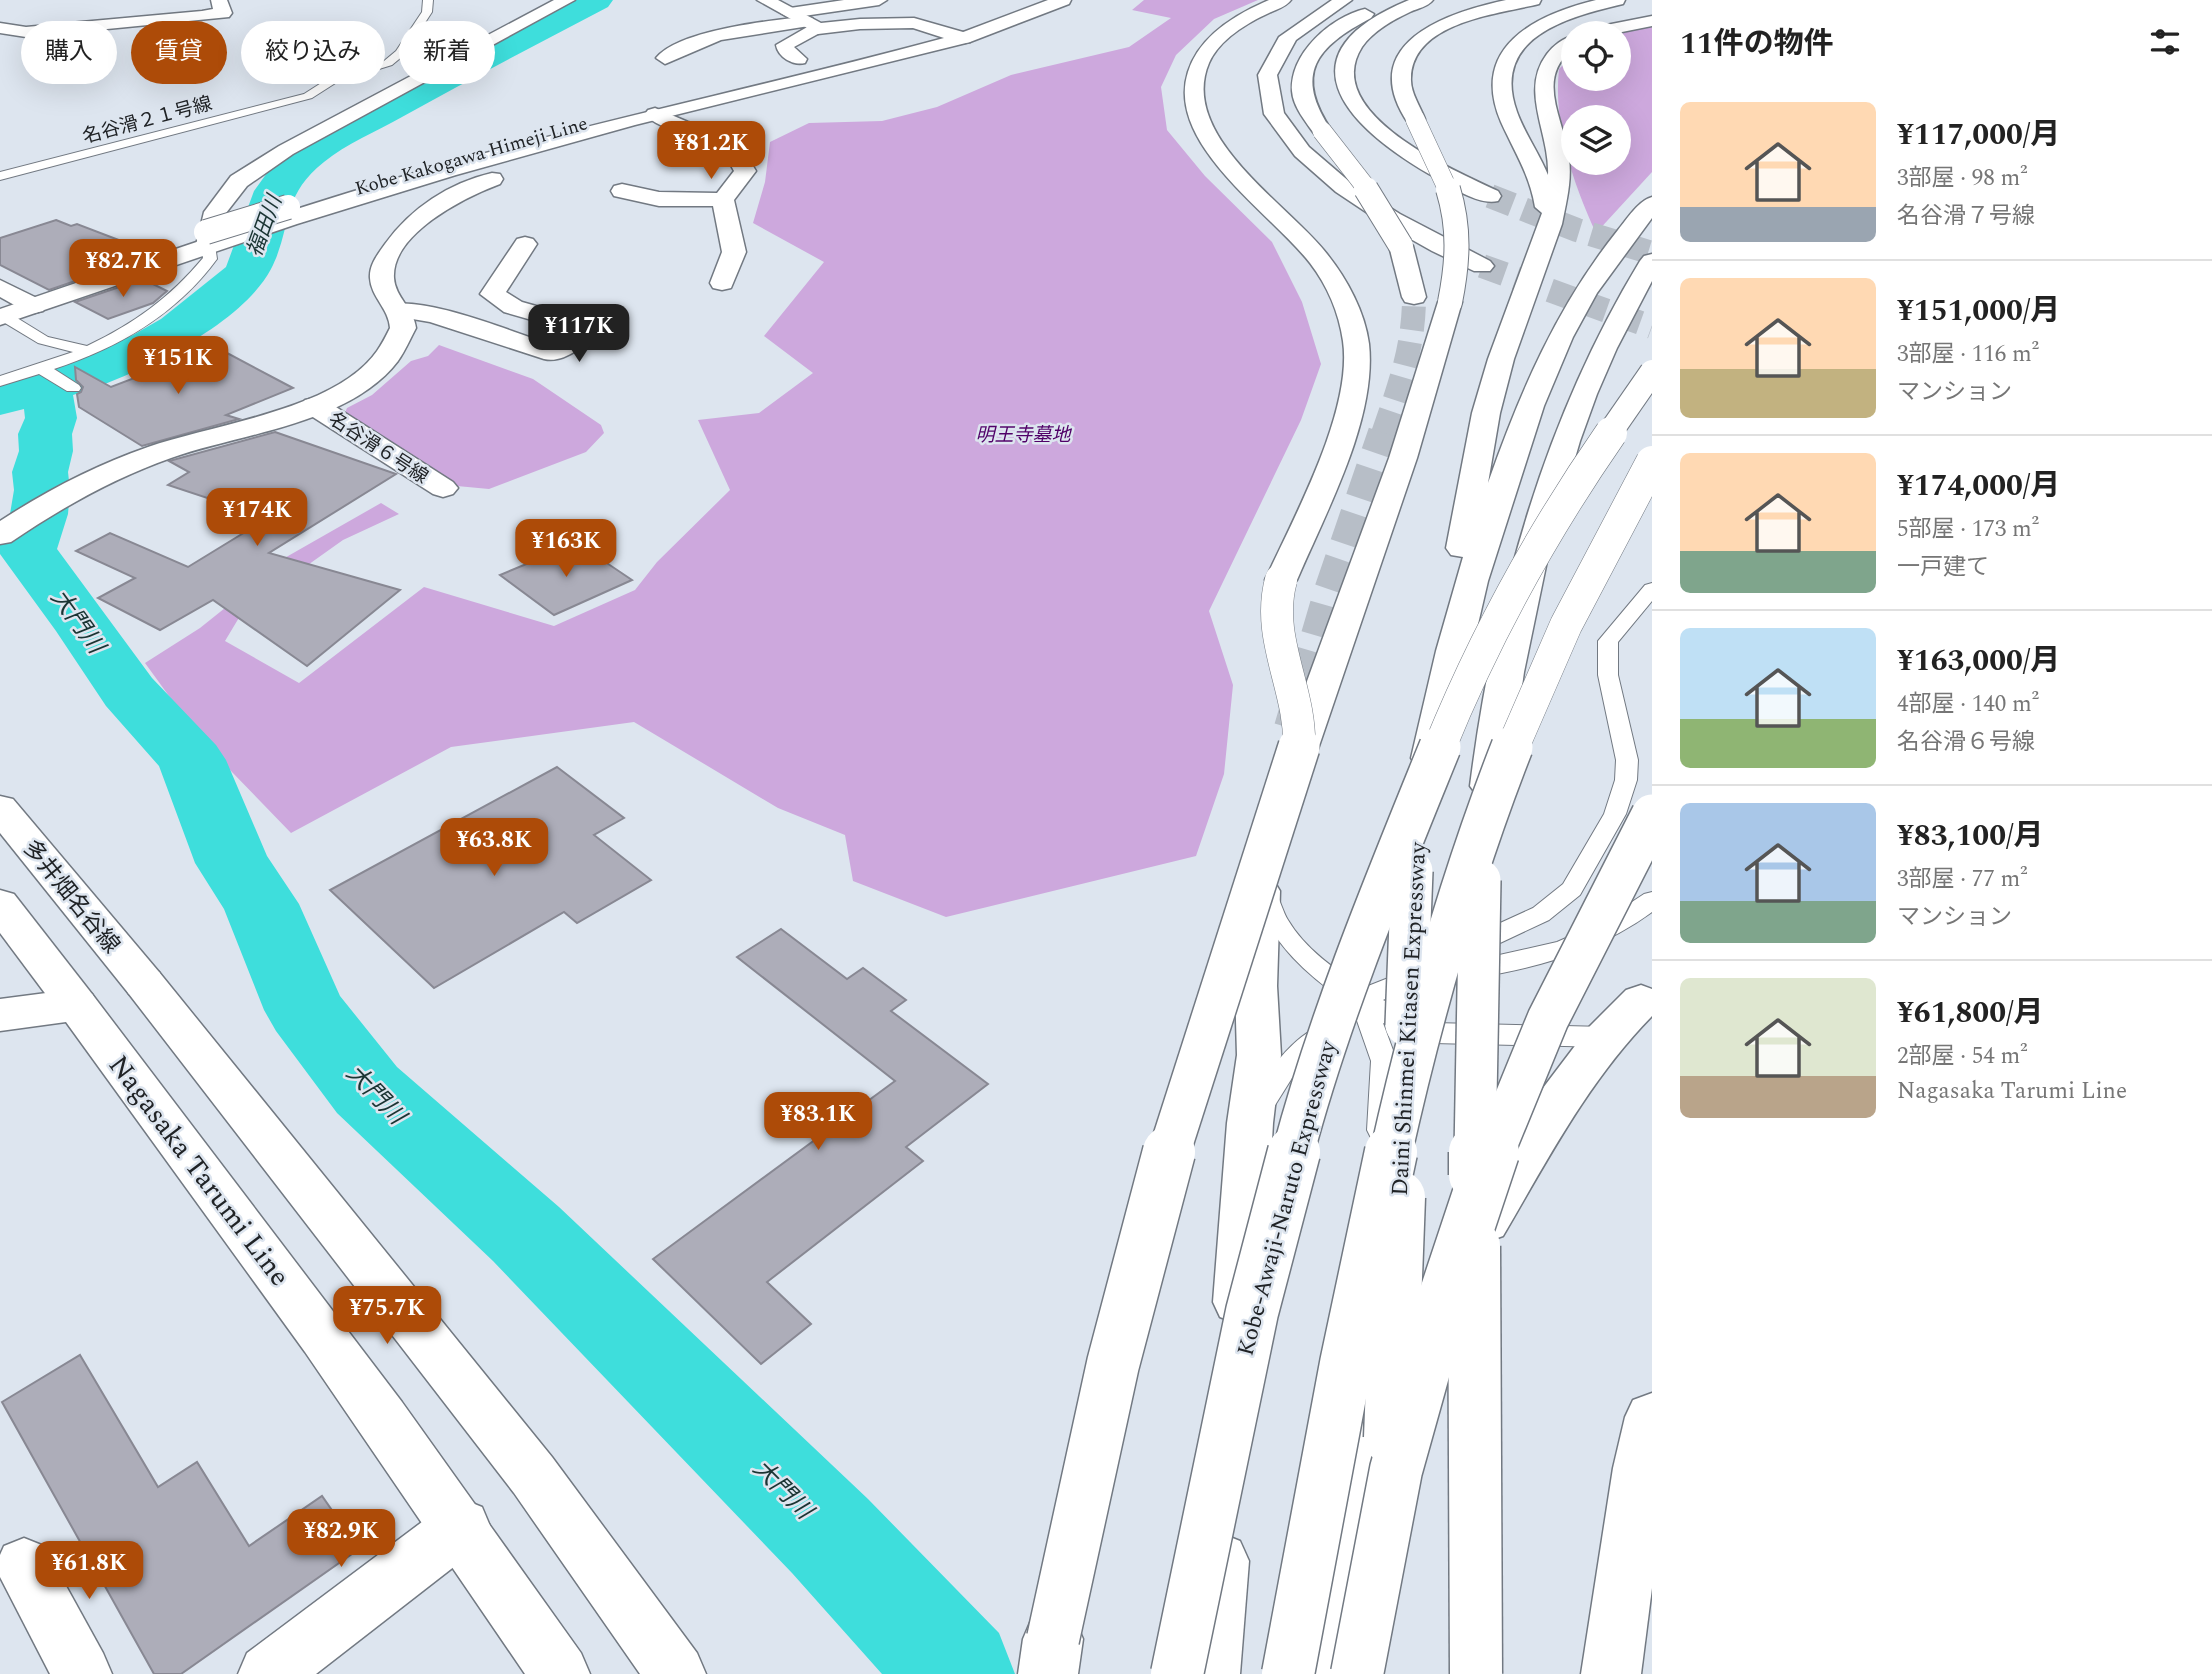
<!DOCTYPE html>
<html lang="ja">
<meta charset="utf-8">
<style>
:root{--surface:#fff;--page:#f2f2f2;--text:#222;--muted:#767676;--line:#e0e0e0;--accent:#ad4b08}
body{margin:0;font-family:Spectral,"Noto Sans JP",serif;background:var(--page);color:var(--text);height:100vh;display:flex;flex-direction:column;font-size:26px;white-space:nowrap}
*{box-sizing:border-box;margin:0}
p{font-size:23px;color:var(--muted)}
.icon{flex:none;width:38px;height:38px;fill:none;stroke:currentColor;stroke-width:2;stroke-linecap:round;stroke-linejoin:round}
.map{position:relative;flex:1;overflow:hidden}
.drawer{display:flex;flex-direction:column;background:var(--surface);width:560px}
.drawer>*{flex:none}
.top-card{position:absolute;left:21px;top:21px;width:665px;height:63px;display:flex;gap:14px}
.controls{position:absolute;left:1561px;top:21px;display:grid;gap:14px}
.controls a{display:grid;place-items:center;width:70px;height:70px;border-radius:50%;background:var(--surface);box-shadow:0 7px 28px #0002;font-size:35px}
.price{position:absolute;translate:-50% -60px;padding:0 16px;border-radius:14px;background:var(--accent);color:#fff;font-size:23px;line-height:46px;filter:drop-shadow(0 2px 4px #0008)}
.price::after{content:'';position:absolute;left:50%;top:42px;width:21px;height:16px;margin-left:-10px;background:inherit;clip-path:polygon(0 0,100% 0,50% 100%)}
.price.on{background:#222;color:#fff}
ul{padding:0;list-style:none}
li{display:flex;align-items:center;gap:21px;height:175px;padding:0 28px}
li+li{border-top:2px solid var(--line)}
li span{display:grid;place-items:center;flex:none;width:196px;height:140px;border-radius:10px;color:#555}
li>.icon{margin-inline-start:auto}
span .icon{width:84px;height:84px;fill:#fffc;stroke-width:1}
li b{font-size:30px}
h2{display:flex;justify-content:space-between;align-items:center;height:84px;padding:0 28px;font-size:30px}
.pill{padding:0 24px;border-radius:32px;background:var(--surface);box-shadow:0 7px 28px #0002;font-size:24px;line-height:63px}
.pill.on{background:var(--accent);color:#fff}
main{display:flex;flex:1;min-height:0}
.map>svg:first-child{display:block}
.green{fill:#cda8dd;fill-rule:evenodd}
.lines{fill:none;stroke-linecap:round;stroke-linejoin:round}
.river{fill:#3ededc;fill-rule:evenodd}
.building{fill:#adadb9;stroke:#888893;stroke-width:2}
.motorway-tunnel-far1{stroke:#b7bec7;stroke-width:24;stroke-dasharray:24 12;stroke-linecap:butt}
.motorway-tunnel{stroke:#b7bec7;stroke-width:32;stroke-dasharray:32 16;stroke-linecap:butt}
.service-casing{stroke:#727982;stroke-width:2}
.minor-casing{stroke:#727982;stroke-width:3}
.tertiary-casing{stroke:#727982;stroke-width:3}
.secondary-casing{stroke:#727982;stroke-width:3}
.primary-casing{stroke:#727982;stroke-width:3}
.motorway-casing{stroke:#727982;stroke-width:3}
.service{fill:#fff;fill-rule:evenodd}
.minor{fill:#fff;fill-rule:evenodd}
.tertiary{fill:#fff;fill-rule:evenodd}
.secondary{fill:#fff;fill-rule:evenodd}
.primary{fill:#fff;fill-rule:evenodd}
.motorway{fill:#fff;fill-rule:evenodd}
.primary-bridge-casing{stroke:#727982;stroke-width:26;stroke-linecap:butt}
.motorway-bridge-far4-casing{stroke:#727982;stroke-width:20;stroke-linecap:butt}
.motorway-bridge-far3-casing{stroke:#727982;stroke-width:26;stroke-linecap:butt}
.motorway-bridge-far2-casing{stroke:#727982;stroke-width:33;stroke-linecap:butt}
.motorway-bridge-far1-casing{stroke:#727982;stroke-width:44;stroke-linecap:butt}
.motorway-bridge-casing{stroke:#727982;stroke-width:55;stroke-linecap:butt}
.primary-bridge{stroke:#fff;stroke-width:24}
.motorway-bridge-far4{stroke:#fff;stroke-width:19}
.motorway-bridge-far3{stroke:#fff;stroke-width:24}
.motorway-bridge-far2{stroke:#fff;stroke-width:32}
.motorway-bridge-far1{stroke:#fff;stroke-width:41}
.motorway-bridge{stroke:#fff;stroke-width:52}
.labels{text-anchor:middle;stroke-width:5;stroke-linejoin:round;paint-order:stroke}
.far-street-label{font-size:19px;fill:#202326;stroke:#dde5ef}
.far-park-label{font-size:19px;font-style:italic;fill:#500168;stroke:#dde5ef}
.far-water-label{font-size:21px;font-style:italic;fill:#1a3433;stroke:#dde5ef}
.street-label{font-size:23px;fill:#202326;stroke:#dde5ef}
.water-label{font-size:24px;font-style:italic;fill:#1a3433;stroke:#dde5ef}
.near-street-label{font-size:28px;fill:#202326;stroke:#dde5ef}
</style>
<main>
<div class="map">
<svg width="1652" height="1674" viewBox="0 0 1652 1674">
<rect width="100%" height="100%" fill="#dde5ef"/>
<g class="green">
<path d="M1144,0H1258L1214,19L1176,55L1161,87L1167,130L1205,176L1272,242L1302,302L1321,364L1301,420L1209,611L1233,685L1224,774L1196,856L946,917L853,881L845,835L778,808L634,722L451,747L291,833L201,740L145,663L200,628L235,600L260,572L381,503L399,514L343,540L243,611L225,641L299,683L424,587L554,626L635,590L657,562L730,490L698,420L759,413L813,373L764,336L824,262L753,223L765,182L770,142L809,123L882,121L937,107L1011,75L1129,47L1171,18L1132,10Z"/>
<path d="M1652,24V172L1596,233C1573,183 1553,124 1559,69L1573,55V79H1619V33H1615ZM1573,117H1619V163H1573Z"/>
<path d="M439,345L533,379L601,425L604,433L586,452L489,489L457,486L344,415L347,408L372,395L411,361L428,356Z"/>
</g>
<g class="lines">
<path class="river" d="M572,0H613L608,7C539,43 470,79 402,117C377,131 346,144 324,162C280,197 293,226 271,269C241,326 133,377 73,395L77,418L72,434L73,451L68,472L70,490L68,514L57,549L152,678L216,745L226,760L267,856L299,904L340,996L397,1067L559,1207L868,1499L999,1633L1015,1674H882L792,1573L493,1261L337,1113L276,1031L264,1010L224,909L195,863L159,766L106,706L56,631L0,554V542L10,514L14,490L12,472L19,451L18,434L25,418L24,409L0,415V383L73,361L133,335L161,319L226,267L254,191L272,166L297,144L472,50Z"/>
</g>
<g class="building">
<path d="M56,220L71,226L77,224L137,247L101,259L116,267L49,290L0,265V238Z"/>
<path d="M143,279L167,291L153,303L108,319L75,302Z"/>
<path d="M212,345L293,388L226,415L239,419L142,446L79,407L77,394L81,392L83,387L76,380L75,367L111,387L200,353Z"/>
<path d="M275,432L396,474L269,553L400,590L307,666L213,600L160,630L98,598L135,578L76,551L110,533L188,567L268,518L168,485L189,472L169,461Z"/>
<path d="M577,543L632,580L554,615L500,575Z"/>
<path d="M557,767L624,818L594,835L651,880L577,923L564,912L434,988L330,890Z"/>
<path d="M781,929L847,979L863,968L906,1000L891,1011L988,1084L906,1147L923,1161L767,1282L811,1324L761,1364L653,1259L895,1081L737,957Z"/>
<path d="M80,1355L158,1487L197,1462L249,1546L322,1496L359,1549L181,1674H154L2,1402Z"/>
</g>
<g class="lines">
<g class="motorway-tunnel-far1">
<path d="M1490,196L1577,230L1652,253"/>
<path d="M1482,266L1652,327"/>
<path d="M1383,434C1399,387 1414,348 1414,297"/>
</g>
<path class="motorway-tunnel" d="M1290,728L1330,591L1384,433"/>
<defs>
<g id="service">
<path d="M423,0H433L432,12L404,55L392,65L337,82L312,98L0,180V172L304,94L329,78L384,61L396,51L422,12Z"/>
<path d="M208,241L215,245L217,259C176,315 118,348 54,369L79,385L81,388L79,391H67L39,374L0,386V376L73,352L38,343L0,320V313H9L48,337L87,346C133,324 170,298 203,258L201,245Z"/>
<path d="M1652,583V601L1618,642V675L1638,760L1637,780L1626,814L1580,895L1549,920L1483,951L1474,954L1465,951L1462,945L1465,939L1533,908L1563,884L1604,814L1615,780L1616,760L1598,675V641L1645,585Z"/>
<path d="M1268,892L1276,894C1281,902 1283,912 1288,920C1305,949 1336,970 1363,988L1406,971L1423,973L1426,979L1423,985L1404,990L1383,1000L1434,1023L1605,1027L1614,1030L1618,1037L1614,1044L1605,1047L1433,1043L1383,1023L1397,1061L1395,1130L1391,1138L1381,1141L1371,1138L1367,1130L1371,1061L1356,1018L1342,1017L1338,1010L1345,1001C1306,974 1274,945 1256,900L1260,894Z"/>
<path d="M1652,892V912C1607,945 1557,962 1502,973C1488,976 1473,980 1459,976L1456,970L1459,964L1557,942L1600,923L1644,894Z"/>
<path d="M1323,1025L1332,1028L1336,1035L1332,1042L1292,1078L1272,1110L1263,1113L1254,1110L1250,1103C1264,1076 1293,1035 1323,1025Z"/>
<path d="M1367,1402L1378,1406L1383,1416L1379,1504L1375,1515L1363,1520L1351,1515L1347,1504L1351,1416L1356,1406Z"/>
</g>
<g id="minor">
<path d="M211,0H227L232,13L229,17L26,37L0,33V23L26,27L202,11L213,9Z"/>
<path d="M554,0H575L293,154L247,186L226,213L216,250H200L196,245L204,212L231,176L279,146Z"/>
<path d="M844,0H887L879,5L790,18L781,13L790,8Z"/>
<path d="M806,17L812,18L815,22L813,25H824L827,29L794,47L807,59L805,63C793,66 778,57 776,45L809,26L721,40L665,64L656,58C678,30 771,20 806,17Z"/>
<path d="M655,108L688,122L734,135L756,171L734,200L746,252L731,288L722,290L713,288L710,283L722,252L713,206H659L614,196L611,191L614,186L622,184L659,192L717,193L734,171L719,143C699,138 658,130 645,114L648,110Z"/>
<path d="M525,237L533,239L537,244L506,292L522,302L600,324L604,329L600,334C583,345 564,364 544,359L430,322L389,315L386,310L389,305C426,296 512,332 550,344L570,331L504,312L480,294L517,239Z"/>
<path d="M315,398L325,400L453,482L458,488L453,494L443,497L433,494L305,412L301,406L305,400Z"/>
<path d="M462,1499L482,1507L490,1526L482,1545L316,1674H238L247,1653L442,1507Z"/>
<path d="M24,1538L44,1546L103,1653L112,1674H50L0,1577V1555L4,1546Z"/>
</g>
<g id="tertiary">
<path d="M0,280L43,301L46,306L43,311L34,313L25,311L0,297Z"/>
<path d="M0,796L13,799L159,972L165,983L159,994L144,998L129,994L0,833Z"/>
<path d="M0,890L14,894L92,994L98,1005L92,1016L77,1021L62,1016L0,933Z"/>
</g>
<g id="secondary">
<path d="M1048,0H1071L1069,4L970,42L964,43L955,38L958,34Z"/>
<path d="M144,968L159,972L552,1457L697,1653L706,1674H640L514,1493L129,994L123,983L129,972Z"/>
<path d="M77,989L92,994L402,1402L581,1653L590,1674H525L305,1352L66,1022L0,1031V999Z"/>
</g>
<g id="primary">
<path d="M757,0H778L821,23L860,19L914,18L970,34L973,38L970,42L635,125L456,175L297,224L0,325V309C147,259 293,207 442,165C609,118 778,83 944,38L913,28L860,29L818,34Z"/>
<path d="M492,173L500,174L503,179L500,184C465,197 391,234 394,278C395,297 414,309 416,328C410,339 405,351 398,361C350,424 242,433 171,458C114,478 61,508 11,542L0,544V521C46,491 96,465 148,447C213,424 336,410 377,351C382,344 386,336 390,328C389,309 371,297 370,278C369,265 378,254 385,244C411,208 449,183 492,173Z"/>
</g>
<g id="motorway">
<path d="M1269,0H1291C1286,7 1277,9 1269,13C1247,23 1219,40 1209,63C1178,136 1288,204 1327,254C1347,279 1365,312 1369,344C1377,419 1326,512 1297,580L1292,587L1281,590L1270,587L1265,580C1294,517 1353,410 1343,341C1339,313 1327,285 1310,263C1271,213 1165,144 1188,72C1199,36 1236,14 1269,0Z"/>
<path d="M1332,0H1352L1296,40L1277,75L1284,113L1309,147L1351,183L1400,214L1490,261L1494,266L1490,271H1474L1432,251L1384,224L1336,192L1295,156L1264,114L1258,75L1279,37Z"/>
<path d="M1409,0H1433C1428,7 1418,8 1410,12C1393,20 1373,31 1362,47C1320,113 1453,170 1498,191L1501,196L1498,201C1477,206 1447,184 1429,174C1342,123 1280,53 1409,0Z"/>
<path d="M1506,0H1541L1539,4C1498,14 1412,22 1411,78C1410,92 1420,106 1425,119L1422,123H1408C1355,44 1445,13 1506,0Z"/>
<path d="M1596,0H1625L1623,4C1568,17 1490,37 1517,112C1525,134 1539,153 1548,175C1550,133 1519,91 1547,54C1553,46 1563,38 1573,36V49C1534,79 1565,120 1569,159C1572,181 1566,203 1562,224L1514,359L1500,413L1488,483C1520,392 1557,306 1618,230C1627,219 1638,201 1652,197V218L1597,293L1573,337L1544,406L1488,581L1447,758L1442,766L1429,769L1416,766L1411,758L1436,651L1463,557L1451,555L1446,548L1472,413L1488,359L1542,213L1535,207C1530,175 1514,151 1501,122C1469,47 1535,15 1596,0Z"/>
<path d="M1365,9L1374,14L1371,18C1316,47 1293,74 1332,131L1329,135H1315C1306,122 1293,107 1292,91C1290,53 1331,17 1365,9Z"/>
<path d="M1652,16V26L1617,33H1583L1586,29Z"/>
<path d="M1401,239L1409,241L1413,246L1426,297L1423,302L1414,304L1405,302L1402,297L1389,246L1393,241Z"/>
<path d="M1652,254V281L1617,348L1597,394L1580,441L1552,537L1524,672L1508,786L1502,794L1489,798L1476,794L1470,786C1493,603 1544,419 1640,261L1644,256Z"/>
<path d="M1450,295L1459,297L1462,302L1417,458L1317,752L1312,760L1299,763L1286,760L1281,752L1389,458L1438,302L1441,297Z"/>
<path d="M1260,877L1274,881L1280,891L1277,986L1281,1055L1273,1123L1263,1302L1256,1317L1238,1324L1220,1317L1213,1302L1227,1123L1237,1055L1235,986L1240,891L1246,881Z"/>
<path d="M1641,985L1652,989V1016C1589,1080 1548,1159 1503,1236L1486,1242L1469,1236L1462,1222L1543,1088L1590,1026L1626,990Z"/>
<path d="M1652,1393V1588L1641,1674H1581L1613,1468L1625,1417L1633,1400Z"/>
<path d="M1372,1472L1392,1479L1400,1498L1347,1674H1287L1344,1498L1352,1479Z"/>
<path d="M1220,1533L1240,1541L1249,1561L1240,1674H1180L1191,1561L1200,1541Z"/>
<path d="M1053,1609L1074,1618L1083,1639L1078,1674H1018L1023,1639L1032,1618Z"/>
</g>
</defs>
<use href="#service" class="service-casing"/>
<use href="#minor" class="minor-casing"/>
<use href="#tertiary" class="tertiary-casing"/>
<use href="#secondary" class="secondary-casing"/>
<use href="#primary" class="primary-casing"/>
<use href="#motorway" class="motorway-casing"/>
<use href="#service" class="service"/>
<use href="#minor" class="minor"/>
<use href="#tertiary" class="tertiary"/>
<use href="#secondary" class="secondary"/>
<use href="#primary" class="primary"/>
<use href="#motorway" class="motorway"/>
<defs>
<path id="primary-bridge" d="M206,232L288,207"/>
<g id="motorway-bridge-far4">
<path d="M1415,119L1448,190"/>
<path d="M1322,131L1368,190"/>
</g>
<g id="motorway-bridge-far3">
<path d="M1366,189L1401,246"/>
<path d="M1448,189C1460,228 1458,262 1450,302"/>
<path d="M1609,434L1652,372"/>
</g>
<g id="motorway-bridge-far2">
<path d="M1281,580C1265,639 1302,690 1299,749"/>
<path d="M1439,749C1484,638 1543,531 1611,433"/>
<path d="M1512,749L1566,625L1652,462"/>
</g>
<g id="motorway-bridge-far1">
<path d="M1406,1025L1412,871"/>
<path d="M1169,1153L1299,747"/>
<path d="M1293,1153C1330,1014 1386,880 1440,747"/>
<path d="M1391,1153C1422,1014 1460,880 1512,747"/>
<path d="M1475,1153L1480,880"/>
<path d="M1493,1153L1548,1019L1652,815"/>
</g>
<g id="motorway-bridge">
<path d="M1475,1175V1152"/>
<path d="M1474,1246L1476,1674"/>
<path d="M1390,1438L1399,1197"/>
<path d="M1053,1639L1113,1364L1169,1152"/>
<path d="M1177,1674L1252,1312L1294,1152"/>
<path d="M1288,1674L1346,1364L1391,1152"/>
<path d="M1357,1674L1396,1470L1443,1302L1493,1152"/>
</g>
</defs>
<use href="#primary-bridge" class="primary-bridge-casing"/>
<use href="#motorway-bridge-far4" class="motorway-bridge-far4-casing"/>
<use href="#motorway-bridge-far3" class="motorway-bridge-far3-casing"/>
<use href="#motorway-bridge-far2" class="motorway-bridge-far2-casing"/>
<use href="#motorway-bridge-far1" class="motorway-bridge-far1-casing"/>
<use href="#motorway-bridge" class="motorway-bridge-casing"/>
<use href="#primary-bridge" class="primary-bridge"/>
<use href="#motorway-bridge-far4" class="motorway-bridge-far4"/>
<use href="#motorway-bridge-far3" class="motorway-bridge-far3"/>
<use href="#motorway-bridge-far2" class="motorway-bridge-far2"/>
<use href="#motorway-bridge-far1" class="motorway-bridge-far1"/>
<use href="#motorway-bridge" class="motorway-bridge"/>
</g>
<g class="labels">
<g class="far-street-label">
<text transform="translate(147 119) rotate(-15)" y="7">名谷滑２１号線</text>
<text transform="translate(471 155) rotate(-16)" y="7">Kobe Kakogawa Himeji Line</text>
<text transform="translate(379 447) rotate(33)" y="7">名谷滑６号線</text>
</g>
<g class="far-park-label">
<text x="1023" y="441">明王寺墓地</text>
</g>
<g class="far-water-label">
<text transform="translate(264 226) rotate(-70)" y="7">福田川</text>
</g>
<g class="street-label">
<text transform="translate(72 896) rotate(51)" y="8">多井畑名谷線</text>
<text transform="translate(1408 1019) rotate(-87)" y="8">Daini Shinmei Kitasen Expressway</text>
<text transform="translate(1286 1198) rotate(-75)" y="8">Kobe-Awaji-Naruto Expressway</text>
</g>
<g class="water-label">
<text transform="translate(78 621) rotate(54)" y="8">大門川</text>
<text transform="translate(376 1094) rotate(46)" y="8">大門川</text>
<text transform="translate(783 1489) rotate(45)" y="8">大門川</text>
</g>
<g class="near-street-label">
<text transform="translate(200 1170) rotate(53)" y="10">Nagasaka Tarumi Line</text>
</g>
</g>
</svg>
<div class="controls">
<a><svg class="icon" aria-label="locate" viewBox="0 0 24 24"><circle cx="12" cy="12" r="6"/><path d="M12 2v4M12 18v4M2 12h4M18 12h4"/></svg></a>
<a><svg class="icon" aria-label="layers" viewBox="0 0 24 24"><path d="M12 4l9 5-9 5-9-5zM3 14l9 5 9-5"/></svg></a>
</div>
<b class="price" style="left:711px;top:181px">¥81.2K</b>
<b class="price" style="left:123px;top:299px">¥82.7K</b>
<b class="price on" style="left:579px;top:364px">¥117K</b>
<b class="price" style="left:178px;top:396px">¥151K</b>
<b class="price" style="left:257px;top:548px">¥174K</b>
<b class="price" style="left:566px;top:579px">¥163K</b>
<b class="price" style="left:494px;top:878px">¥63.8K</b>
<b class="price" style="left:818px;top:1152px">¥83.1K</b>
<b class="price" style="left:387px;top:1346px">¥75.7K</b>
<b class="price" style="left:341px;top:1569px">¥82.9K</b>
<b class="price" style="left:89px;top:1601px">¥61.8K</b>
<div class="top-card">
<a class="pill">購入</a>
<a class="pill on">賃貸</a>
<a class="pill">絞り込み</a>
<a class="pill">新着</a>
</div>
</div>
<section class="drawer">
<h2>11件の物件<svg class="icon" aria-label="filters" viewBox="0 0 24 24"><path d="M4 7h16M4 17h16"/><circle cx="9" cy="7" r="2"/><circle cx="15" cy="17" r="2"/></svg></h2>
<ul>
<li><span style="background:linear-gradient(#ffd9b3 75%,#9aa5b1 0)"><svg class="icon" aria-label="home" viewBox="0 0 24 24"><path d="M3 11l9-7 9 7M6 9v11h12V9"/></svg></span><div><b>¥117,000/月</b><p>3部屋 · 98 m²</p><p>名谷滑７号線</p></div></li>
<li><span style="background:linear-gradient(#ffd9b3 65%,#c2b280 0)"><svg class="icon" aria-label="home" viewBox="0 0 24 24"><path d="M3 11l9-7 9 7M6 9v11h12V9"/></svg></span><div><b>¥151,000/月</b><p>3部屋 · 116 m²</p><p>マンション</p></div></li>
<li><span style="background:linear-gradient(#ffd9b3 70%,#7fa58c 0)"><svg class="icon" aria-label="home" viewBox="0 0 24 24"><path d="M3 11l9-7 9 7M6 9v11h12V9"/></svg></span><div><b>¥174,000/月</b><p>5部屋 · 173 m²</p><p>一戸建て</p></div></li>
<li><span style="background:linear-gradient(#bfe0f5 65%,#8fb573 0)"><svg class="icon" aria-label="home" viewBox="0 0 24 24"><path d="M3 11l9-7 9 7M6 9v11h12V9"/></svg></span><div><b>¥163,000/月</b><p>4部屋 · 140 m²</p><p>名谷滑６号線</p></div></li>
<li><span style="background:linear-gradient(#a9c7e8 70%,#7fa58c 0)"><svg class="icon" aria-label="home" viewBox="0 0 24 24"><path d="M3 11l9-7 9 7M6 9v11h12V9"/></svg></span><div><b>¥83,100/月</b><p>3部屋 · 77 m²</p><p>マンション</p></div></li>
<li><span style="background:linear-gradient(#dfe7d0 70%,#b9a48a 0)"><svg class="icon" aria-label="home" viewBox="0 0 24 24"><path d="M3 11l9-7 9 7M6 9v11h12V9"/></svg></span><div><b>¥61,800/月</b><p>2部屋 · 54 m²</p><p>Nagasaka Tarumi Line</p></div></li>
</ul>
</section>
</main>
